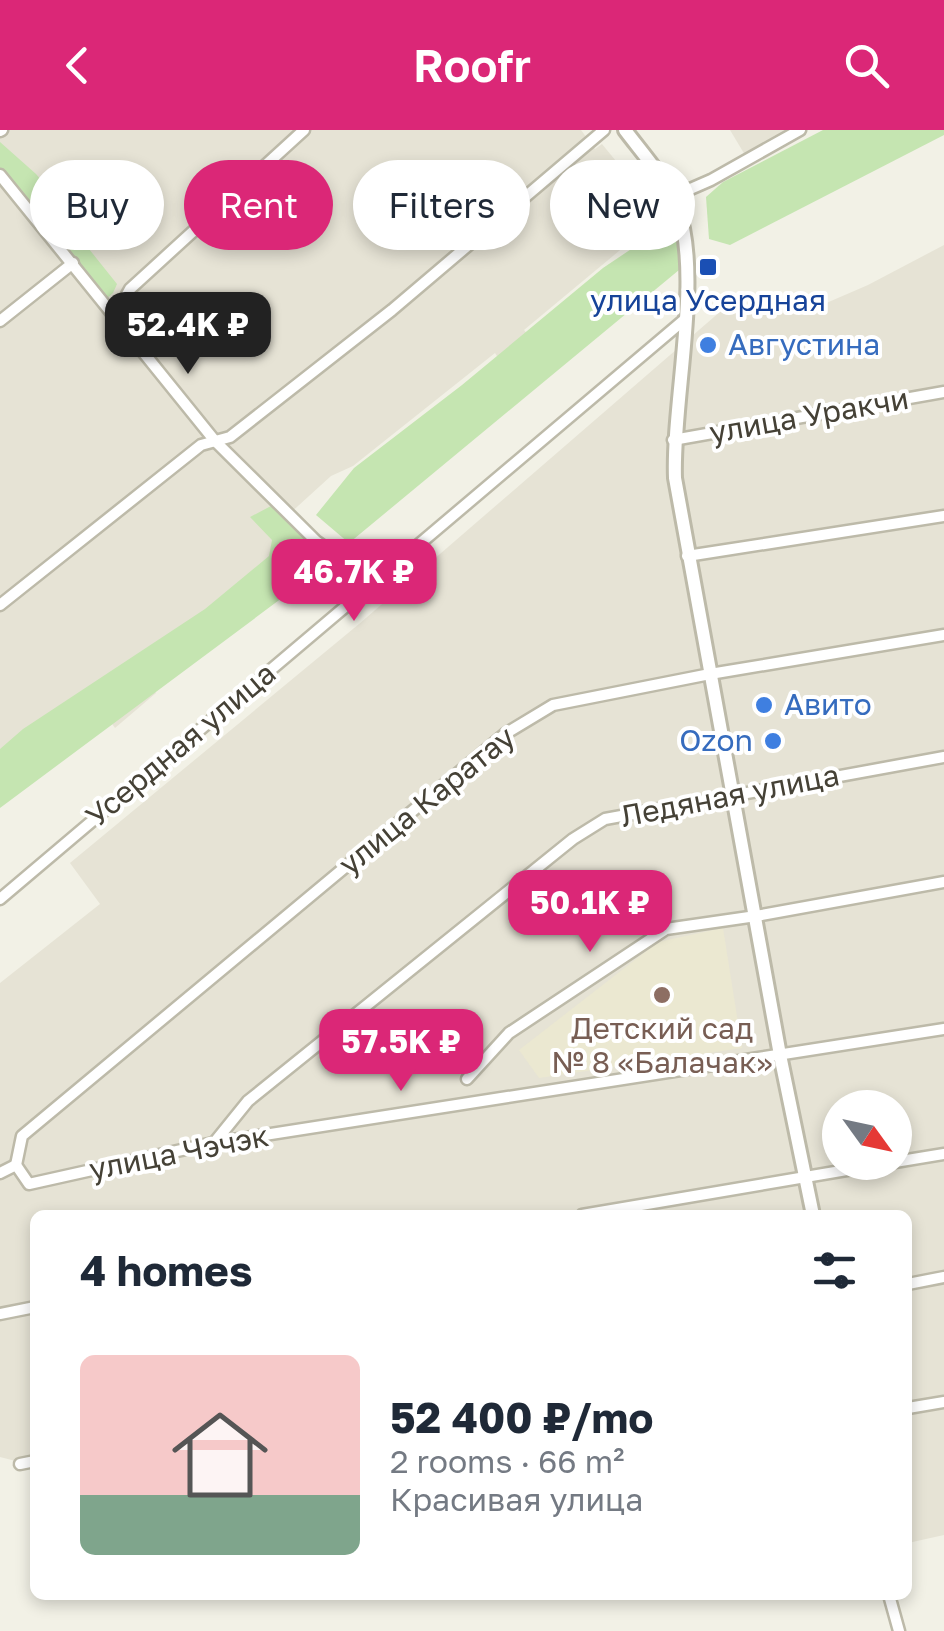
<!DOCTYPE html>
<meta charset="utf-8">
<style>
:root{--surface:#fff;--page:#f6f6f7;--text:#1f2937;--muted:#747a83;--line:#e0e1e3;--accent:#db2777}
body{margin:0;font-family:"Golos Text",sans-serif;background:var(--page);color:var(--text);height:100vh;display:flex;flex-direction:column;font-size:38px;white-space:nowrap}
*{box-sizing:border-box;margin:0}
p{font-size:32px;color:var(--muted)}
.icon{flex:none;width:55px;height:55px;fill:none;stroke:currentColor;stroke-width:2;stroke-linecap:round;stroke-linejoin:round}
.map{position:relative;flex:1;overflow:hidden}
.drawer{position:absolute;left:30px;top:1080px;width:882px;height:390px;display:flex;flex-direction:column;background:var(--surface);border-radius:15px;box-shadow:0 5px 15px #0003}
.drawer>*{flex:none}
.guide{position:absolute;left:30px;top:30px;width:885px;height:90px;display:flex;gap:20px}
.needle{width:65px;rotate:123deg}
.fabs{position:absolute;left:822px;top:960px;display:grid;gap:20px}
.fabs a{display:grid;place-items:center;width:90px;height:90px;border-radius:50%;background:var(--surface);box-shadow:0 5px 15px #0003;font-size:50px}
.price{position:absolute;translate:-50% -85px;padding:0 22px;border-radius:20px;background:var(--accent);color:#fff;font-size:32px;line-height:65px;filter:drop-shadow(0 2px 5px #0008)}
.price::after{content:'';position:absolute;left:50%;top:60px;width:30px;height:22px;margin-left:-15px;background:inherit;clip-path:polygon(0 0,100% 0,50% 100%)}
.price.on{background:#222;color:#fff}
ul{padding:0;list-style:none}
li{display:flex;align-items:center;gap:30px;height:250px;padding:0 50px}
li+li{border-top:2px solid var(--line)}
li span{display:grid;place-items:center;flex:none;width:280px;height:200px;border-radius:15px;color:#555}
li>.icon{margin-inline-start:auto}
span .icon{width:120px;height:120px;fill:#fffc;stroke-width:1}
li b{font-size:42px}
h2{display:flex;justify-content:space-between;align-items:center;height:120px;padding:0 50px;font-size:42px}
.pill{padding:0 35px;border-radius:45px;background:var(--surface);box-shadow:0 5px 15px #0003;font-size:35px;line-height:90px}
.pill.on{background:var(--accent);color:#fff}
header{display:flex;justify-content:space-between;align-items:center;height:130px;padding:0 50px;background:var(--accent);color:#fff;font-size:45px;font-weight:600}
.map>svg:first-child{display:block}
.residential{fill:#e6e3d5;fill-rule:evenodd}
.education{fill:#ebe8d1}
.green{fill:#c5e5b1}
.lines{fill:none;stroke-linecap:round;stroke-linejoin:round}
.minor-casing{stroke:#bdbaa9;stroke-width:15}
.tertiary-casing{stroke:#bdbaa9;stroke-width:18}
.minor{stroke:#fff;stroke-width:10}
.tertiary{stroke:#fff;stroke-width:12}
.transit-dot{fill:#1a4fb4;stroke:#fff;stroke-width:4}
.shop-dot{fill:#3f7fe0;stroke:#fff;stroke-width:4}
.education-dot{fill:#8d6e63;stroke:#fff;stroke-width:4}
.labels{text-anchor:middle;stroke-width:8;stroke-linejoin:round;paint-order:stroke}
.transit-label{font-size:30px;fill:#164399;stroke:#fff}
.shop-label{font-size:30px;fill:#366cbe;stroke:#fff;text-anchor:start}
.street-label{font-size:30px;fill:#454136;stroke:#fff}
.education-label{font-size:30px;fill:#785e54;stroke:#fff}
</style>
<header><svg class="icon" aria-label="back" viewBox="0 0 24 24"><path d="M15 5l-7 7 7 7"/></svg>Roofr<svg class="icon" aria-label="search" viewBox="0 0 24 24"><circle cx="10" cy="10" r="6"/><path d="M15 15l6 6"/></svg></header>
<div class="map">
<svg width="944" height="1501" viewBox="0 0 944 1501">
<rect width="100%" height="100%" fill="#f2f1e6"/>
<g class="residential">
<path d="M0,0H581L595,19L602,14L661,86L524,200L551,232L519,260L495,223L353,336L331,346L276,396L292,427L143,538L156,563L115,598L92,566L0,644Z"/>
<path d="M730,0H799L745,25Z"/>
<path d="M944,115V1405L908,1413V1085H35V1336L0,1327V853L100,774L70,733L359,494L729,174L776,179L824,174L868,155ZM840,978H895V1032H840Z"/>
</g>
<path class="education" d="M723,798L742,918L539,948L519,920L658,812Z"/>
<g class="green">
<path d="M823,0H944V5L730,115L709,109L706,67L723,52Z"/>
<path d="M0,12L36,44L80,95L89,119L117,154L113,163L103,172L95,171L0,54Z"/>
<path d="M673,91L679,109V140L349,413L316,385L354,338L462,255L603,138Z"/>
<path d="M271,376L333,419L325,436L0,678V619L23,599L205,479L269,426L272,410L250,387Z"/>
</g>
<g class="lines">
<defs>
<g id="minor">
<path d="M0,1L2,0"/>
<path d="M0,45L215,311L316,411L373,452"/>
<path d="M672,67L711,50L800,0"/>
<path d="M114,188L130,159L304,0"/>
<path d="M0,191L73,133"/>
<path d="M673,310L944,262"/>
<path d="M687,426L944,386"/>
<path d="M0,475L201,315L230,307L392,180L604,0"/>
<path d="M0,769L684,190"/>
<path d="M467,949L509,903L666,799L756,786L944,752"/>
<path d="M214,1013L248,971L573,709L605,689L944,627"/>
<path d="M895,1032L944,1024"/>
<path d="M16,1035L22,1006L505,604L553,575L710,544L944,505"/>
<path d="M16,1035L29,1054L213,1013L944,899"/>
<path d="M0,1043L16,1035"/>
<path d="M582,1085L894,1032"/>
<path d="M908,1154L944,1147"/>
<path d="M0,1184L35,1177"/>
<path d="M908,1278L944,1272"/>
<path d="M20,1334L35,1331"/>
<path d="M889,1465L899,1501"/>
</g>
<path id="tertiary" d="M625,0C643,24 666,49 677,77C703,145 672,272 675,348L780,925L813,1085"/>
</defs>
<use href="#minor" class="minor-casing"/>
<use href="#tertiary" class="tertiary-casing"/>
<use href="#minor" class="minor"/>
<use href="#tertiary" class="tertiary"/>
</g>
<rect class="transit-dot" x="698" y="127" width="20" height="20" rx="5"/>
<g class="shop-dot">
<circle cx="708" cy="215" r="10"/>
<circle cx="764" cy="575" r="10"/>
<circle cx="773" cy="611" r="10"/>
</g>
<circle class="education-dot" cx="662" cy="865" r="10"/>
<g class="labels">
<g class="transit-label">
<text x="708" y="181">улица Усердная</text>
</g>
<g class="shop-label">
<text x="728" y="225">Августина</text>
<text x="784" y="585">Авито</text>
<text x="753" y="621" text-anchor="end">Ozon</text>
</g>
<g class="street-label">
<text transform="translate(809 286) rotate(-10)" y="10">улица Уракчи</text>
<text transform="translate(181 615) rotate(-40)" y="10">Усердная улица</text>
<text transform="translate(730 666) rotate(-11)" y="10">Ледяная улица</text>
<text transform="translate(427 671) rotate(-39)" y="10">улица Каратау</text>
<text transform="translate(179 1023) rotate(-11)" y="10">улица Чэчэк</text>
</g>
<g class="education-label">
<text x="662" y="909">Детский сад<tspan x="662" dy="34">№ 8 «Балачак»</tspan></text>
</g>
</g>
</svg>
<div class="fabs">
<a><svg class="needle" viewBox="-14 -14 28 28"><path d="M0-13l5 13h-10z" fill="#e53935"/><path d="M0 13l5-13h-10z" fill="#747a83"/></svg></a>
</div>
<b class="price on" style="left:188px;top:247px">52.4K ₽</b>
<b class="price" style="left:354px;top:494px">46.7K ₽</b>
<b class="price" style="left:590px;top:825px">50.1K ₽</b>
<b class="price" style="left:401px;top:964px">57.5K ₽</b>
<div class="guide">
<a class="pill">Buy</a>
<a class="pill on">Rent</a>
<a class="pill">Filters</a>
<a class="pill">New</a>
</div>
<section class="drawer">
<h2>4 homes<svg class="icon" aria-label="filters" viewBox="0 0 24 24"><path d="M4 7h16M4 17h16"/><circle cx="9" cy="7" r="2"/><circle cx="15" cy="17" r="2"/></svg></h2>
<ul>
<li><span style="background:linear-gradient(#f6c9c9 70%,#7fa58c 0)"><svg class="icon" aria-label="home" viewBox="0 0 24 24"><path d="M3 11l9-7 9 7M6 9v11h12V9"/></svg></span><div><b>52 400 ₽/mo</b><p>2 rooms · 66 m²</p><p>Красивая улица</p></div></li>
</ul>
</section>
</div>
